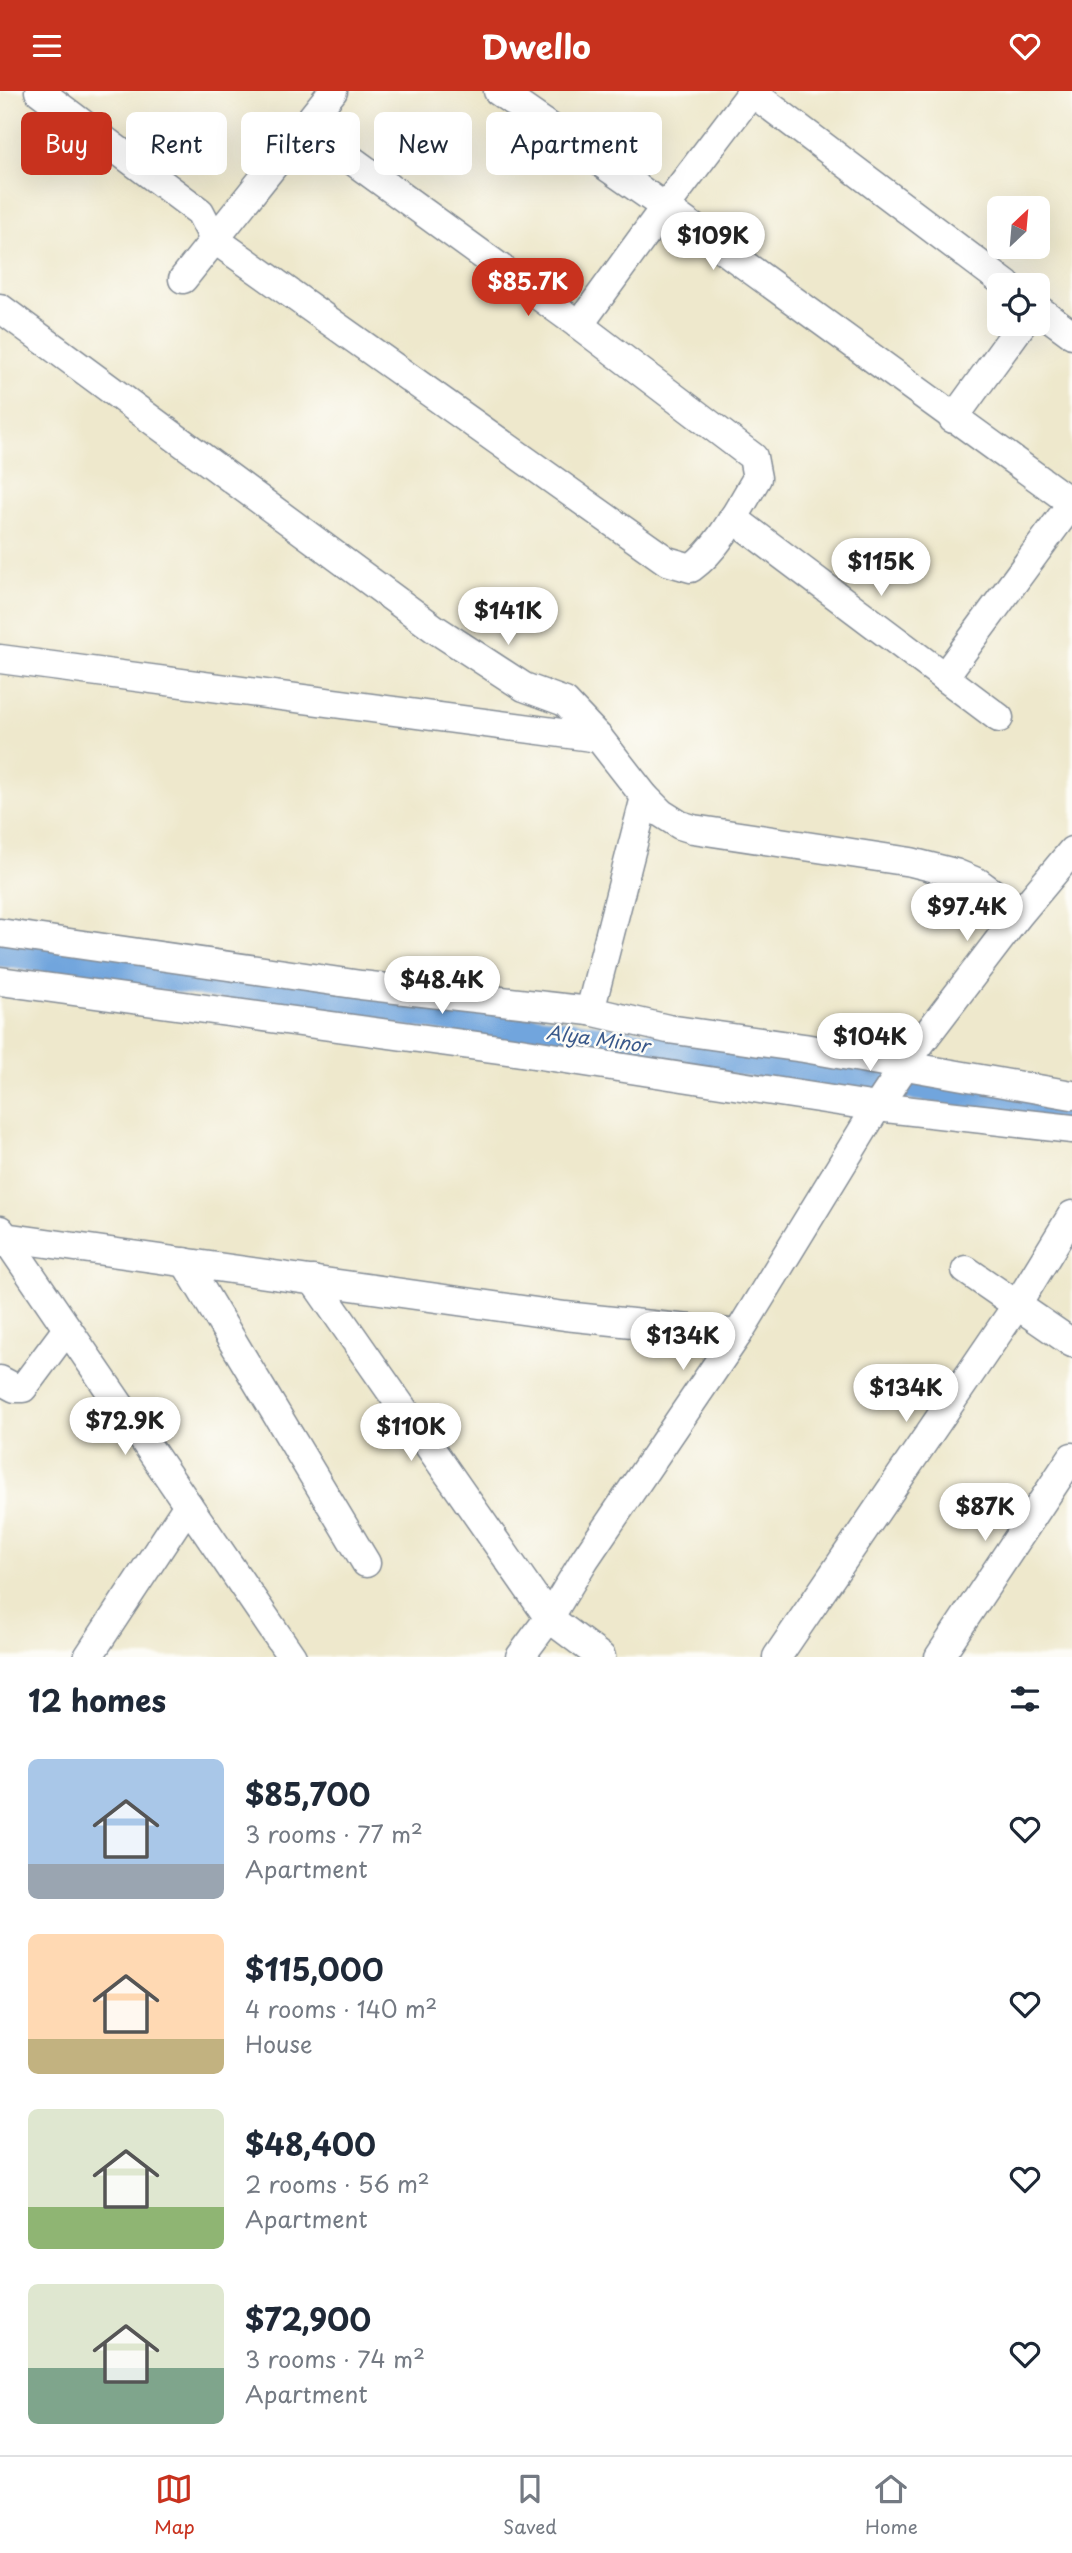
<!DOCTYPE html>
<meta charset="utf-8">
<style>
:root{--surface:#fff;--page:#f6f6f7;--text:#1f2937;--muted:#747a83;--line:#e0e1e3;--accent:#c8321e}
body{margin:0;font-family:"Playpen Sans",sans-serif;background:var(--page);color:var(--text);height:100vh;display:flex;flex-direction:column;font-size:26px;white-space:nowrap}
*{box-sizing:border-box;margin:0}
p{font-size:23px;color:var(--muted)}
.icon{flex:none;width:38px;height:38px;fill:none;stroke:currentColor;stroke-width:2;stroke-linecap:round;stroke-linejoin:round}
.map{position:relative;height:1566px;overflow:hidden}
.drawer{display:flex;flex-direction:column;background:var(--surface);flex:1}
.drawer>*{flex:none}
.top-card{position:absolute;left:21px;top:21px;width:700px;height:63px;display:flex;gap:14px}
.needle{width:46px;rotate:26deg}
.fabs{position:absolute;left:987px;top:105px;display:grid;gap:14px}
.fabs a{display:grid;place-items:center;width:63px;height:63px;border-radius:10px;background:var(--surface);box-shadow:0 7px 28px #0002;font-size:35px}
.price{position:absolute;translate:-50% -60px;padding:0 16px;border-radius:24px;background:#fff;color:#222;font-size:23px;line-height:46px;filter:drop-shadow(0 2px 4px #0008)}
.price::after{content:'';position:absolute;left:50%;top:42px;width:21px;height:16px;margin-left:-10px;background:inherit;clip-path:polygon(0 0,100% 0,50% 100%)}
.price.on{background:var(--accent);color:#fff}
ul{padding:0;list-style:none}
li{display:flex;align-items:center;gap:21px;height:175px;padding:0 28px}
li span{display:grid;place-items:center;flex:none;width:196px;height:140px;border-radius:10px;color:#555}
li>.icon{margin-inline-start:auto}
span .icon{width:84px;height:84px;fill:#fffc;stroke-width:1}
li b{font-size:30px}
h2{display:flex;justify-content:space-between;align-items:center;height:84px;padding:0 28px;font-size:30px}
.chip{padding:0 24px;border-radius:10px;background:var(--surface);box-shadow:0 7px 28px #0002;font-size:24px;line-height:63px}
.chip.on{background:var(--accent);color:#fff}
header{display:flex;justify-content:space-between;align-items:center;height:91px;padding:0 28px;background:var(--accent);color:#fff;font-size:32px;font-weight:700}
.dock{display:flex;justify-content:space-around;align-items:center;height:98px;border-top:2px solid var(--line);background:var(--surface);font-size:19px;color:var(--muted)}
.dock a{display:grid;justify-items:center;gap:4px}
.dock .on{color:var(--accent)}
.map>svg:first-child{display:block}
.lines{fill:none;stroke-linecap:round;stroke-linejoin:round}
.canal{stroke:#71a5dd;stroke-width:30}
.minor-casing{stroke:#848c95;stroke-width:31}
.minor{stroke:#fff;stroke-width:28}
.labels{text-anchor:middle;stroke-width:5;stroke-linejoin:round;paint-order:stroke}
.water-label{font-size:19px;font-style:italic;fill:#39588a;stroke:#fdfcf7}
</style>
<header><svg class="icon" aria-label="menu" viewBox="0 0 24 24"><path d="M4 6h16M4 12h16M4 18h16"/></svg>Dwello<svg class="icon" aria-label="heart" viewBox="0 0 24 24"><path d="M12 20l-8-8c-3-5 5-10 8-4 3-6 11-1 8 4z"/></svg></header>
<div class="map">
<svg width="1072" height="1566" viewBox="0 0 1072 1566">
<rect width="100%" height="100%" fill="#fdfcf7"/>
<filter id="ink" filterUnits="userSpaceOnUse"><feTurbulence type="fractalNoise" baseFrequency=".0143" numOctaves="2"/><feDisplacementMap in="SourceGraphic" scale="14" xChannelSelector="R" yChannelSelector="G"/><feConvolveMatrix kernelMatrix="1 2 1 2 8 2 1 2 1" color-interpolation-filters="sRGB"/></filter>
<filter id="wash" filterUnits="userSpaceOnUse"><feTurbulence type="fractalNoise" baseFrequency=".00686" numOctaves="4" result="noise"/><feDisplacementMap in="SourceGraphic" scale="28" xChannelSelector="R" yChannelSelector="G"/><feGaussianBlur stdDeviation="1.57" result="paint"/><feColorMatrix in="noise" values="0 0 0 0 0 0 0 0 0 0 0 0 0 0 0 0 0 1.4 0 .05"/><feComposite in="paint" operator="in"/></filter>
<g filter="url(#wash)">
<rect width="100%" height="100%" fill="#eee8cc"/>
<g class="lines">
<path class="canal" d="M0,861L1072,1018"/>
</g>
</g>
<g filter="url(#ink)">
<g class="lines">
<defs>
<g id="minor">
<path d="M39,0L200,121L214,148L667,470L691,477C720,456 739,417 757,387L753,366L579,234L305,35"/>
<path d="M498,0L665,116L1072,412"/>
<path d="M750,0L1007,194"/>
<path d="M183,188L333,0"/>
<path d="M0,217L435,538L524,596L565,611L599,647L645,706L661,722L680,734L693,738L911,771L955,782L979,792L994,803L1016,827"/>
<path d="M1038,218L1072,243"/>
<path d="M579,234L665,116L753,0"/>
<path d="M953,328L1022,233"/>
<path d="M733,427L999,627"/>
<path d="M0,568L599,647"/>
<path d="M944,586L1072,412"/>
<path d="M0,842L361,894L590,920L668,938L804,957L1072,1004"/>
<path d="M0,890L514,960L877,1016L1072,1038"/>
<path d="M590,920L645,706"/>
<path d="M0,1139L292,1566"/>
<path d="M0,1152L4,1146L565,1225L738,1243"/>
<path d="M185,1171L366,1472"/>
<path d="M966,1179L1072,1252"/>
<path d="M313,1189L549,1527L601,1566"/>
<path d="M0,1289L15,1297H23L67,1238"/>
<path d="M88,1566L188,1414"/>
<path d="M520,1566L549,1527L585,1468L738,1243L877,1016L916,958L1016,827L1072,760"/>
<path d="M777,1566L1017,1214L1072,1124"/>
<path d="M939,1566L1072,1366"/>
</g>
</defs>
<use href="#minor" class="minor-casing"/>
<use href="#minor" class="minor"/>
</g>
</g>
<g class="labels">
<g class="water-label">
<text transform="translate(598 948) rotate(8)" y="7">Alya Minor</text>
</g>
</g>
</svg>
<div class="fabs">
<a><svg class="needle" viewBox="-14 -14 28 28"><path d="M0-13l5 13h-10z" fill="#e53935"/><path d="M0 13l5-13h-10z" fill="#747a83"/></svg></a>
<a><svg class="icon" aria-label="locate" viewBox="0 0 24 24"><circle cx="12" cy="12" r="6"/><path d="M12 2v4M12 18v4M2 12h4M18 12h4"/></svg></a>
</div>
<b class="price" style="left:713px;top:181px">$109K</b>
<b class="price on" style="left:528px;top:227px">$85.7K</b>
<b class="price" style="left:881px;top:507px">$115K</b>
<b class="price" style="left:508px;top:556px">$141K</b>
<b class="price" style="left:967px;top:852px">$97.4K</b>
<b class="price" style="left:442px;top:925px">$48.4K</b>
<b class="price" style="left:870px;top:982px">$104K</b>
<b class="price" style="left:683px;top:1281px">$134K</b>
<b class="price" style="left:906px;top:1333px">$134K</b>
<b class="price" style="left:125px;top:1366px">$72.9K</b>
<b class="price" style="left:411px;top:1372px">$110K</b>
<b class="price" style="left:985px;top:1452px">$87K</b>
<div class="top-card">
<a class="chip on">Buy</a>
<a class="chip">Rent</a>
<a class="chip">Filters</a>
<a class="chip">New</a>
<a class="chip">Apartment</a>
</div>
</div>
<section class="drawer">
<h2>12 homes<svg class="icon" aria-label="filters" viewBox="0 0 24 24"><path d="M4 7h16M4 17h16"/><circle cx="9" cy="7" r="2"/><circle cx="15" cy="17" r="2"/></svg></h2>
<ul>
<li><span style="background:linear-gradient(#a9c7e8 75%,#9aa5b1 0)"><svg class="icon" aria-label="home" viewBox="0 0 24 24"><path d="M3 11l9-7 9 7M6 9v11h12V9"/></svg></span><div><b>$85,700</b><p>3 rooms · 77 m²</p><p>Apartment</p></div><svg class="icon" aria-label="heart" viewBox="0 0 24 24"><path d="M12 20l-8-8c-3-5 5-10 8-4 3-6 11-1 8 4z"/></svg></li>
<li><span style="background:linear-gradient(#ffd9b3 75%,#c2b280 0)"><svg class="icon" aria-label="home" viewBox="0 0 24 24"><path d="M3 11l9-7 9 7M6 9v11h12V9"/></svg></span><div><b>$115,000</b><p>4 rooms · 140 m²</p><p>House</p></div><svg class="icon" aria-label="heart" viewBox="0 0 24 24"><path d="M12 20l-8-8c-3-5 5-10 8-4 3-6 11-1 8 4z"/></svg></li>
<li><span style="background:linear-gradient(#dfe7d0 70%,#8fb573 0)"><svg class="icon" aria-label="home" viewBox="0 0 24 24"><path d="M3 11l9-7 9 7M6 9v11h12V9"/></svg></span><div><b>$48,400</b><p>2 rooms · 56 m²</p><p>Apartment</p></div><svg class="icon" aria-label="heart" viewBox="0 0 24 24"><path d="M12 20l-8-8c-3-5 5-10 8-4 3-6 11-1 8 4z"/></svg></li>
<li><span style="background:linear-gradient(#dfe7d0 60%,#7fa58c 0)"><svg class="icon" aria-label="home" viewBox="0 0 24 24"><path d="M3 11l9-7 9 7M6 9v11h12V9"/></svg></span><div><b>$72,900</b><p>3 rooms · 74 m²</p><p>Apartment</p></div><svg class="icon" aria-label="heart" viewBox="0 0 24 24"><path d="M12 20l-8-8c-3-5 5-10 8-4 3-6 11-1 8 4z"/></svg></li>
</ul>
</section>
<nav class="dock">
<a class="on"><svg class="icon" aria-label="map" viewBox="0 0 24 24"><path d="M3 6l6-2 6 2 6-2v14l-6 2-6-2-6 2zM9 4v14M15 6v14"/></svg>Map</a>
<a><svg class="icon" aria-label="saved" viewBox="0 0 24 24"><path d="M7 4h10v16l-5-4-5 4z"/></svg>Saved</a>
<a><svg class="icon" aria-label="home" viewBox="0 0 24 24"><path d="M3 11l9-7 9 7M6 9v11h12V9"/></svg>Home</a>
</nav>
